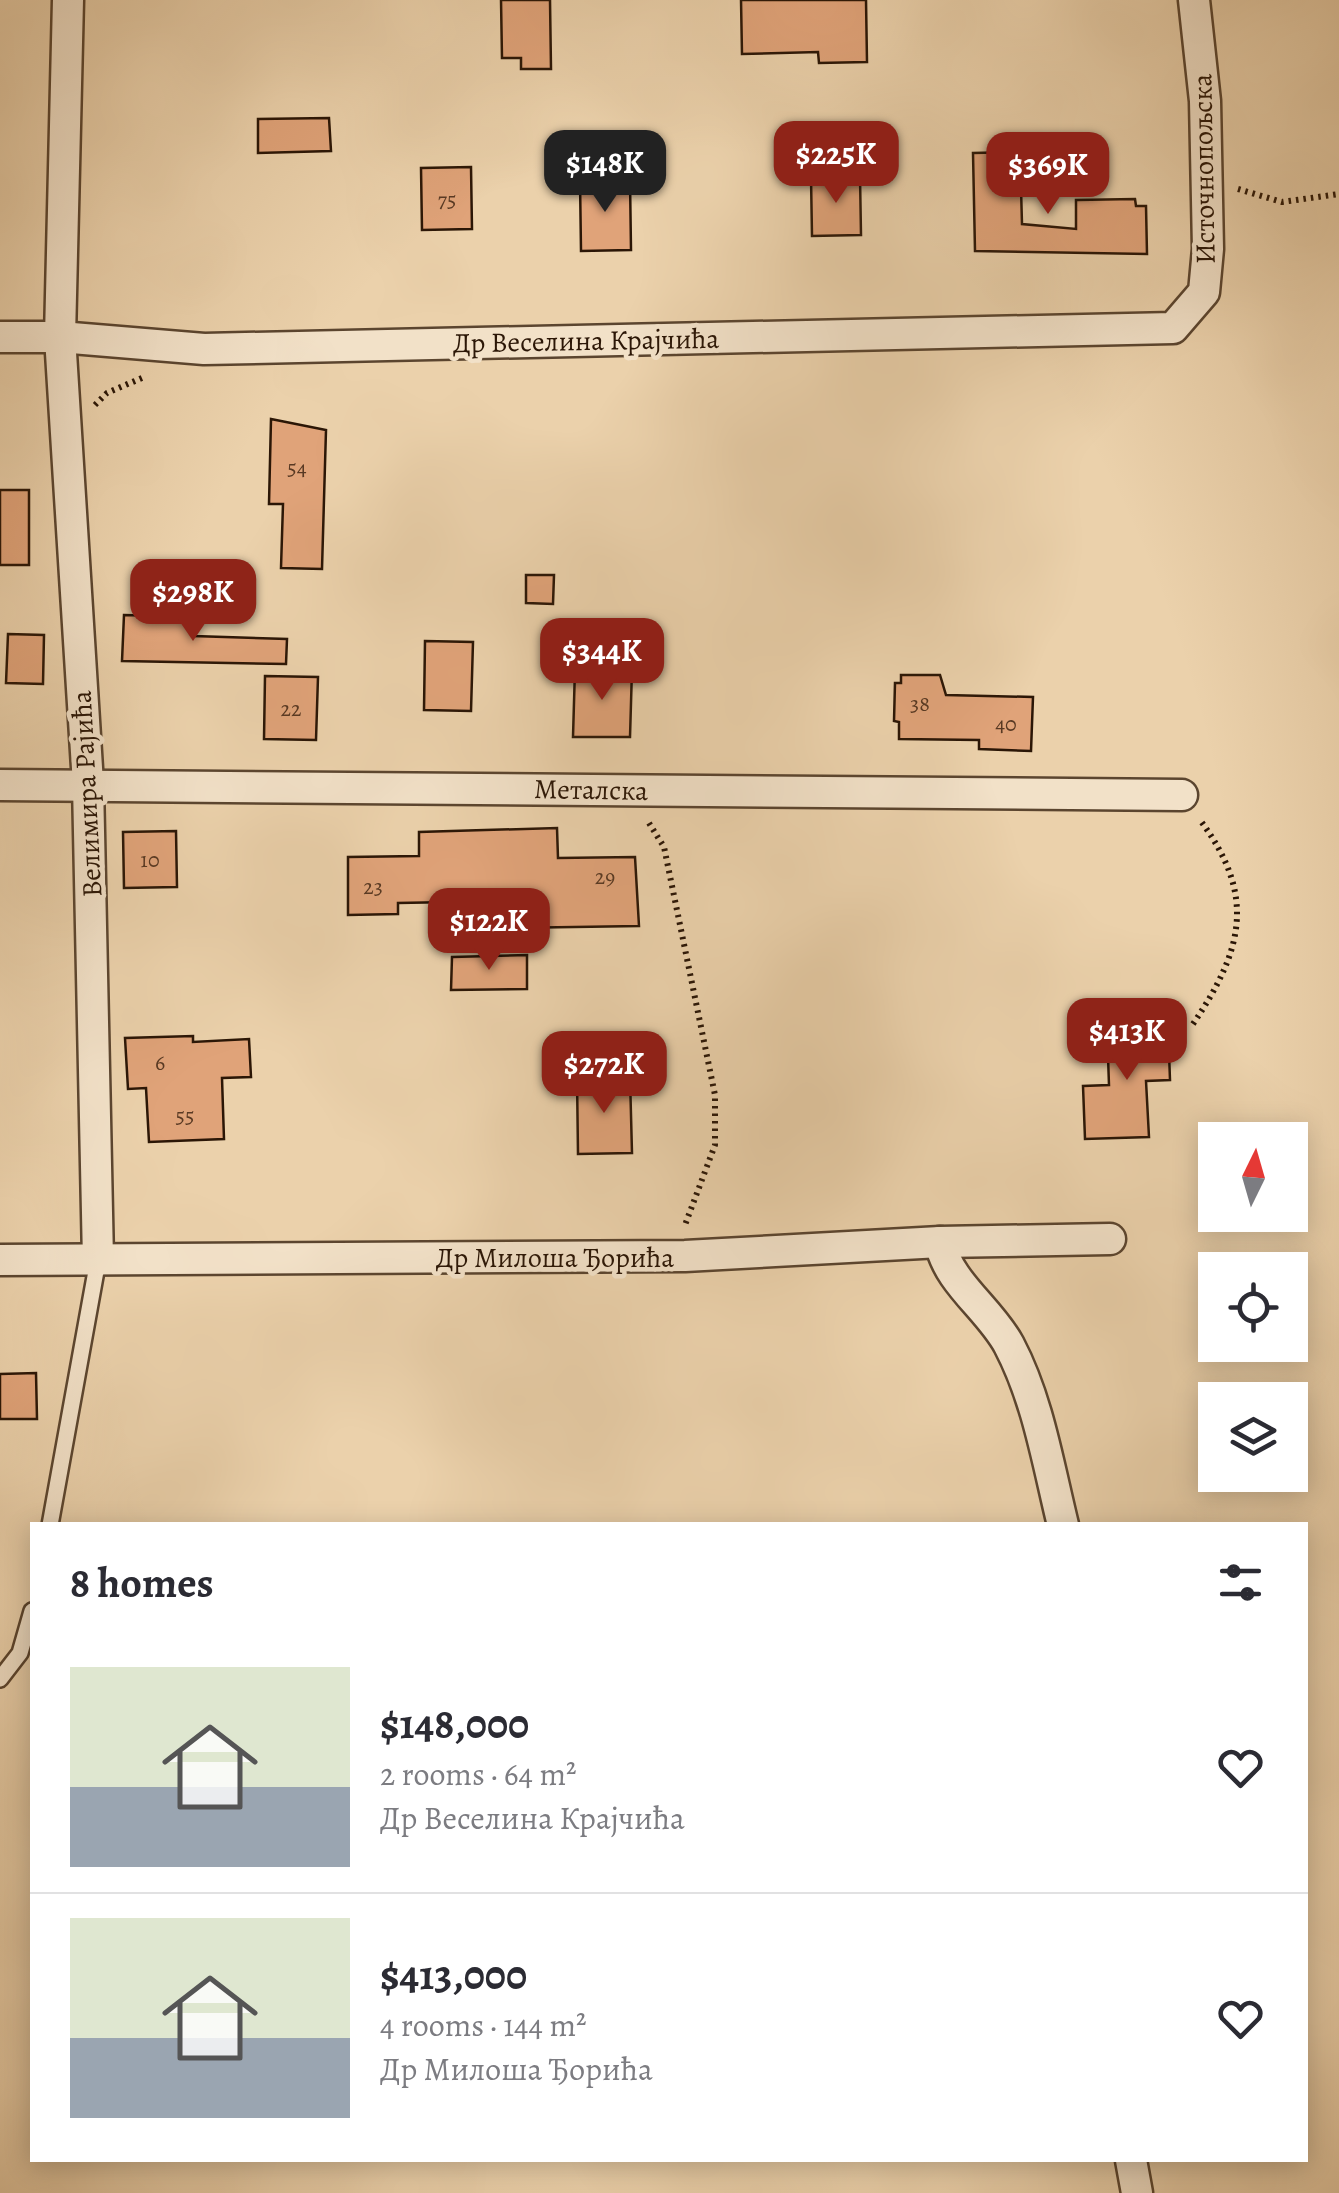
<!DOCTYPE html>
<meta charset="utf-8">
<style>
:root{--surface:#fff;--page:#f2f2f3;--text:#2b2b33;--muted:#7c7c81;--line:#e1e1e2;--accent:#8f2418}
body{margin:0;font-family:Alegreya,serif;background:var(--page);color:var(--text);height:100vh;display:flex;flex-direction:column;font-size:38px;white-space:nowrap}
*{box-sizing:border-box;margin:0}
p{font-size:32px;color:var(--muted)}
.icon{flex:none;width:55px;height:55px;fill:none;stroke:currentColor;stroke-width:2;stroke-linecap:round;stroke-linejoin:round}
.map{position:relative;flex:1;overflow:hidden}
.side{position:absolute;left:30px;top:1522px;width:1278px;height:640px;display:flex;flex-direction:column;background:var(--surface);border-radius:0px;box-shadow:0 5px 25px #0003}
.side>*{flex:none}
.needle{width:65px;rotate:5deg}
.buttons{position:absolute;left:1198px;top:1122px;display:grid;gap:20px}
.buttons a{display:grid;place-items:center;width:110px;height:110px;border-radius:0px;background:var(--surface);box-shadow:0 5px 25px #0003;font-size:50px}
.price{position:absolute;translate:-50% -85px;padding:0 22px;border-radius:20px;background:var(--accent);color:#fff;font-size:32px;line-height:65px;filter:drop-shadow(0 2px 5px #0008)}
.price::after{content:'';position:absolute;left:50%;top:60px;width:30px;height:22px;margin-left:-15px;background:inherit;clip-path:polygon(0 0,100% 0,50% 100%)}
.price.selected{background:#222;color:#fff}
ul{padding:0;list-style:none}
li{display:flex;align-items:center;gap:30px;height:250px;padding:0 40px}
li+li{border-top:2px solid var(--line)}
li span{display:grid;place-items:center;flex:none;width:280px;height:200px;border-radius:0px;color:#555}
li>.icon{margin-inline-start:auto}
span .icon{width:120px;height:120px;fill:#fffc;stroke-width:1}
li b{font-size:42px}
h2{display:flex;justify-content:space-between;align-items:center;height:120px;padding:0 40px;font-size:42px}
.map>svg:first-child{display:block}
.building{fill:#e0a379;stroke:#2b1606;stroke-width:2.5}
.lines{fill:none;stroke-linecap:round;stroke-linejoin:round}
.lane-casing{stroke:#5b452f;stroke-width:20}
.street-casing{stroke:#5b452f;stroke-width:35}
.path{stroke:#2b1606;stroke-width:6;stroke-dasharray:2.5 5;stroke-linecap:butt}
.lane{stroke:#f2e1c8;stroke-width:15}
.street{stroke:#f2e1c8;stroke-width:30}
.labels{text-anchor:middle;stroke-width:9;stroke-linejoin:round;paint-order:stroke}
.number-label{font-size:22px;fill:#583923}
.street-label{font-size:28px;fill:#2b1606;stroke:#f2e1c8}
</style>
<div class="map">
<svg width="1339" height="2193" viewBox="0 0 1339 2193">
<rect width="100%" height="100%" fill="#ebd1ab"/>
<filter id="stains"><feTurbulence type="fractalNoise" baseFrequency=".002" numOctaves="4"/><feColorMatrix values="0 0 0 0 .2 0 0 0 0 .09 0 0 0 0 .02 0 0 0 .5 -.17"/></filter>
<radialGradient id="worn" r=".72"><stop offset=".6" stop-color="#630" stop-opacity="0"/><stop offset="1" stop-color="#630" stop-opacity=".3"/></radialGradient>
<g class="building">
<path d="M501,0H550L551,69H521V58H502Z"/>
<path d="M741,0H866L867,62L819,63L818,52L742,54Z"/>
<path d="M329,118L331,151L258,153V119Z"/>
<path d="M1020,152L1022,224L1076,229V200L1135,199L1136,206H1146L1147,254L975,251L973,153Z"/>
<path d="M471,167L472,229L422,230L421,168Z"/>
<path d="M860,176L861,235L812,236L811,177Z"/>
<path d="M580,180H630L631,250L581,251Z"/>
<path d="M271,419L326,430L322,569L281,568L283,504H269Z"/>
<rect x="0" y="490" width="29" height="75"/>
<path d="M526,575H554L553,604L526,603Z"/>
<path d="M124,615L194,617V636L287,639L286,664L122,661Z"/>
<path d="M8,634L44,635L43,684L6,683Z"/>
<path d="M425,641L473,642L471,711L424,710Z"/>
<path d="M575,668L632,669L630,737H573Z"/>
<path d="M901,675H940L946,695L1033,697L1031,751L979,749V740L899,739V722L894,721L895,683H901Z"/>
<path d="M265,676L318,677L316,740L264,739Z"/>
<path d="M557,828L558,858L635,857L639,926L509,928L508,901L398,903V914L348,915V857L419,856V832Z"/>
<path d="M176,831L177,887L124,888L123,832Z"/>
<path d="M527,955V989L451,990L452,957Z"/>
<path d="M1168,1025L1170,1080L1146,1081L1149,1137L1085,1139L1083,1086L1109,1085L1107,1027Z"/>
<path d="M193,1036V1042L249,1039L251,1077L222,1078L224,1139L149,1142L146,1088L128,1089L125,1038Z"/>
<path d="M630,1077L632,1153L578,1154L577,1078Z"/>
<path d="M36,1373L37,1419H0V1374Z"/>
</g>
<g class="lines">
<defs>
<g id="lane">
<path d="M50,1525L98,1260"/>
<path d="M0,1679L20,1653L32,1611"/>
</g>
<g id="street">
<path d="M68,0L60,337L88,784L98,1260"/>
<path d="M0,337H60L204,349L1173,328L1204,292L1208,249L1205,101L1194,0"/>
<path d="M0,785L1182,795"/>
<path d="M940,1242C948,1283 989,1308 1009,1345C1038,1400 1048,1464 1063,1525"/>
<path d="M0,1260L685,1256L940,1242L1110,1239"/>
<path d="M1131,2160L1137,2193"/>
</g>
</defs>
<use href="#lane" class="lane-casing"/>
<use href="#street" class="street-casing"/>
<g class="path">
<path d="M1238,189L1282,202L1339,194"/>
<path d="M95,405L107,393L144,377"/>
<path d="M649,823L664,847L715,1095V1145L685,1225"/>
<path d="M1193,1024C1243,950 1257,896 1200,820"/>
</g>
<use href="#lane" class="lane"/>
<use href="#street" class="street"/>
</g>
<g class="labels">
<g class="number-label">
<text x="447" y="207">75</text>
<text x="297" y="475">54</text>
<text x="920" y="711">38</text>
<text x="291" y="716">22</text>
<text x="1006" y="731">40</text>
<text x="150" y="867">10</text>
<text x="605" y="884">29</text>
<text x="373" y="894">23</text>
<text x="160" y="1070">6</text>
<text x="185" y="1123">55</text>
</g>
<g class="street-label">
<text transform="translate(1203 169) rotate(-91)" y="10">Источнопољска</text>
<text transform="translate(586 340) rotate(-1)" y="10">Др Веселина Крајчића</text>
<text transform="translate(591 789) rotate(1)" y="10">Металска</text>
<text transform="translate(86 794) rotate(-93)" y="10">Велимира Рајића</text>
<text x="555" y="1267">Др Милоша Ђорића</text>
</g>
</g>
<rect width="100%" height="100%" filter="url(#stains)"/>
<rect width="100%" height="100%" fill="url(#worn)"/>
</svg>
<div class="buttons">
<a><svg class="needle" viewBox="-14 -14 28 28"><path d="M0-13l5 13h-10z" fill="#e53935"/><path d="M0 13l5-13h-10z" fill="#7c7c81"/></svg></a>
<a><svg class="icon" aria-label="locate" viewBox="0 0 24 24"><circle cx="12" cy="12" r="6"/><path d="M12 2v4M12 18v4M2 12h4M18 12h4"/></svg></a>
<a><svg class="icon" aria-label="layers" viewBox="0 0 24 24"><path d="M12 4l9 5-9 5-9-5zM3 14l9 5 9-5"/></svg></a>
</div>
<b class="price" style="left:836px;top:206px">$225K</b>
<b class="price selected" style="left:605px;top:215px">$148K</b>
<b class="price" style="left:1048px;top:217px">$369K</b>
<b class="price" style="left:193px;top:644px">$298K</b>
<b class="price" style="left:602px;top:703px">$344K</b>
<b class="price" style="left:489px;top:973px">$122K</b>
<b class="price" style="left:1127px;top:1083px">$413K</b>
<b class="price" style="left:604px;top:1116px">$272K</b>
<section class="side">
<h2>8 homes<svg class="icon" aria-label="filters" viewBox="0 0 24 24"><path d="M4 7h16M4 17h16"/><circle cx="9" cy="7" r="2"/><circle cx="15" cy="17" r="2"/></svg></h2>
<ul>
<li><span style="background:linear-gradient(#dfe7d0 60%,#9aa5b1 0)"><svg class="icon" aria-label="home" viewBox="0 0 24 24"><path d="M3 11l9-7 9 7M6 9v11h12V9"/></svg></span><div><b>$148,000</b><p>2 rooms · 64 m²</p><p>Др Веселина Крајчића</p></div><svg class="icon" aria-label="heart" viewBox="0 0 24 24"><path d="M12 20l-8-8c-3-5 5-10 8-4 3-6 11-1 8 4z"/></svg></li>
<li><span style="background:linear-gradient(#dfe7d0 60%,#9aa5b1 0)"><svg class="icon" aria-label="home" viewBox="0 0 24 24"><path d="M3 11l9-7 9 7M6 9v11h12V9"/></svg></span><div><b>$413,000</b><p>4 rooms · 144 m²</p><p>Др Милоша Ђорића</p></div><svg class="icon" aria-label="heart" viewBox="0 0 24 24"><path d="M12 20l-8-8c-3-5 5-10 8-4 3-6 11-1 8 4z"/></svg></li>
</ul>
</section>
</div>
